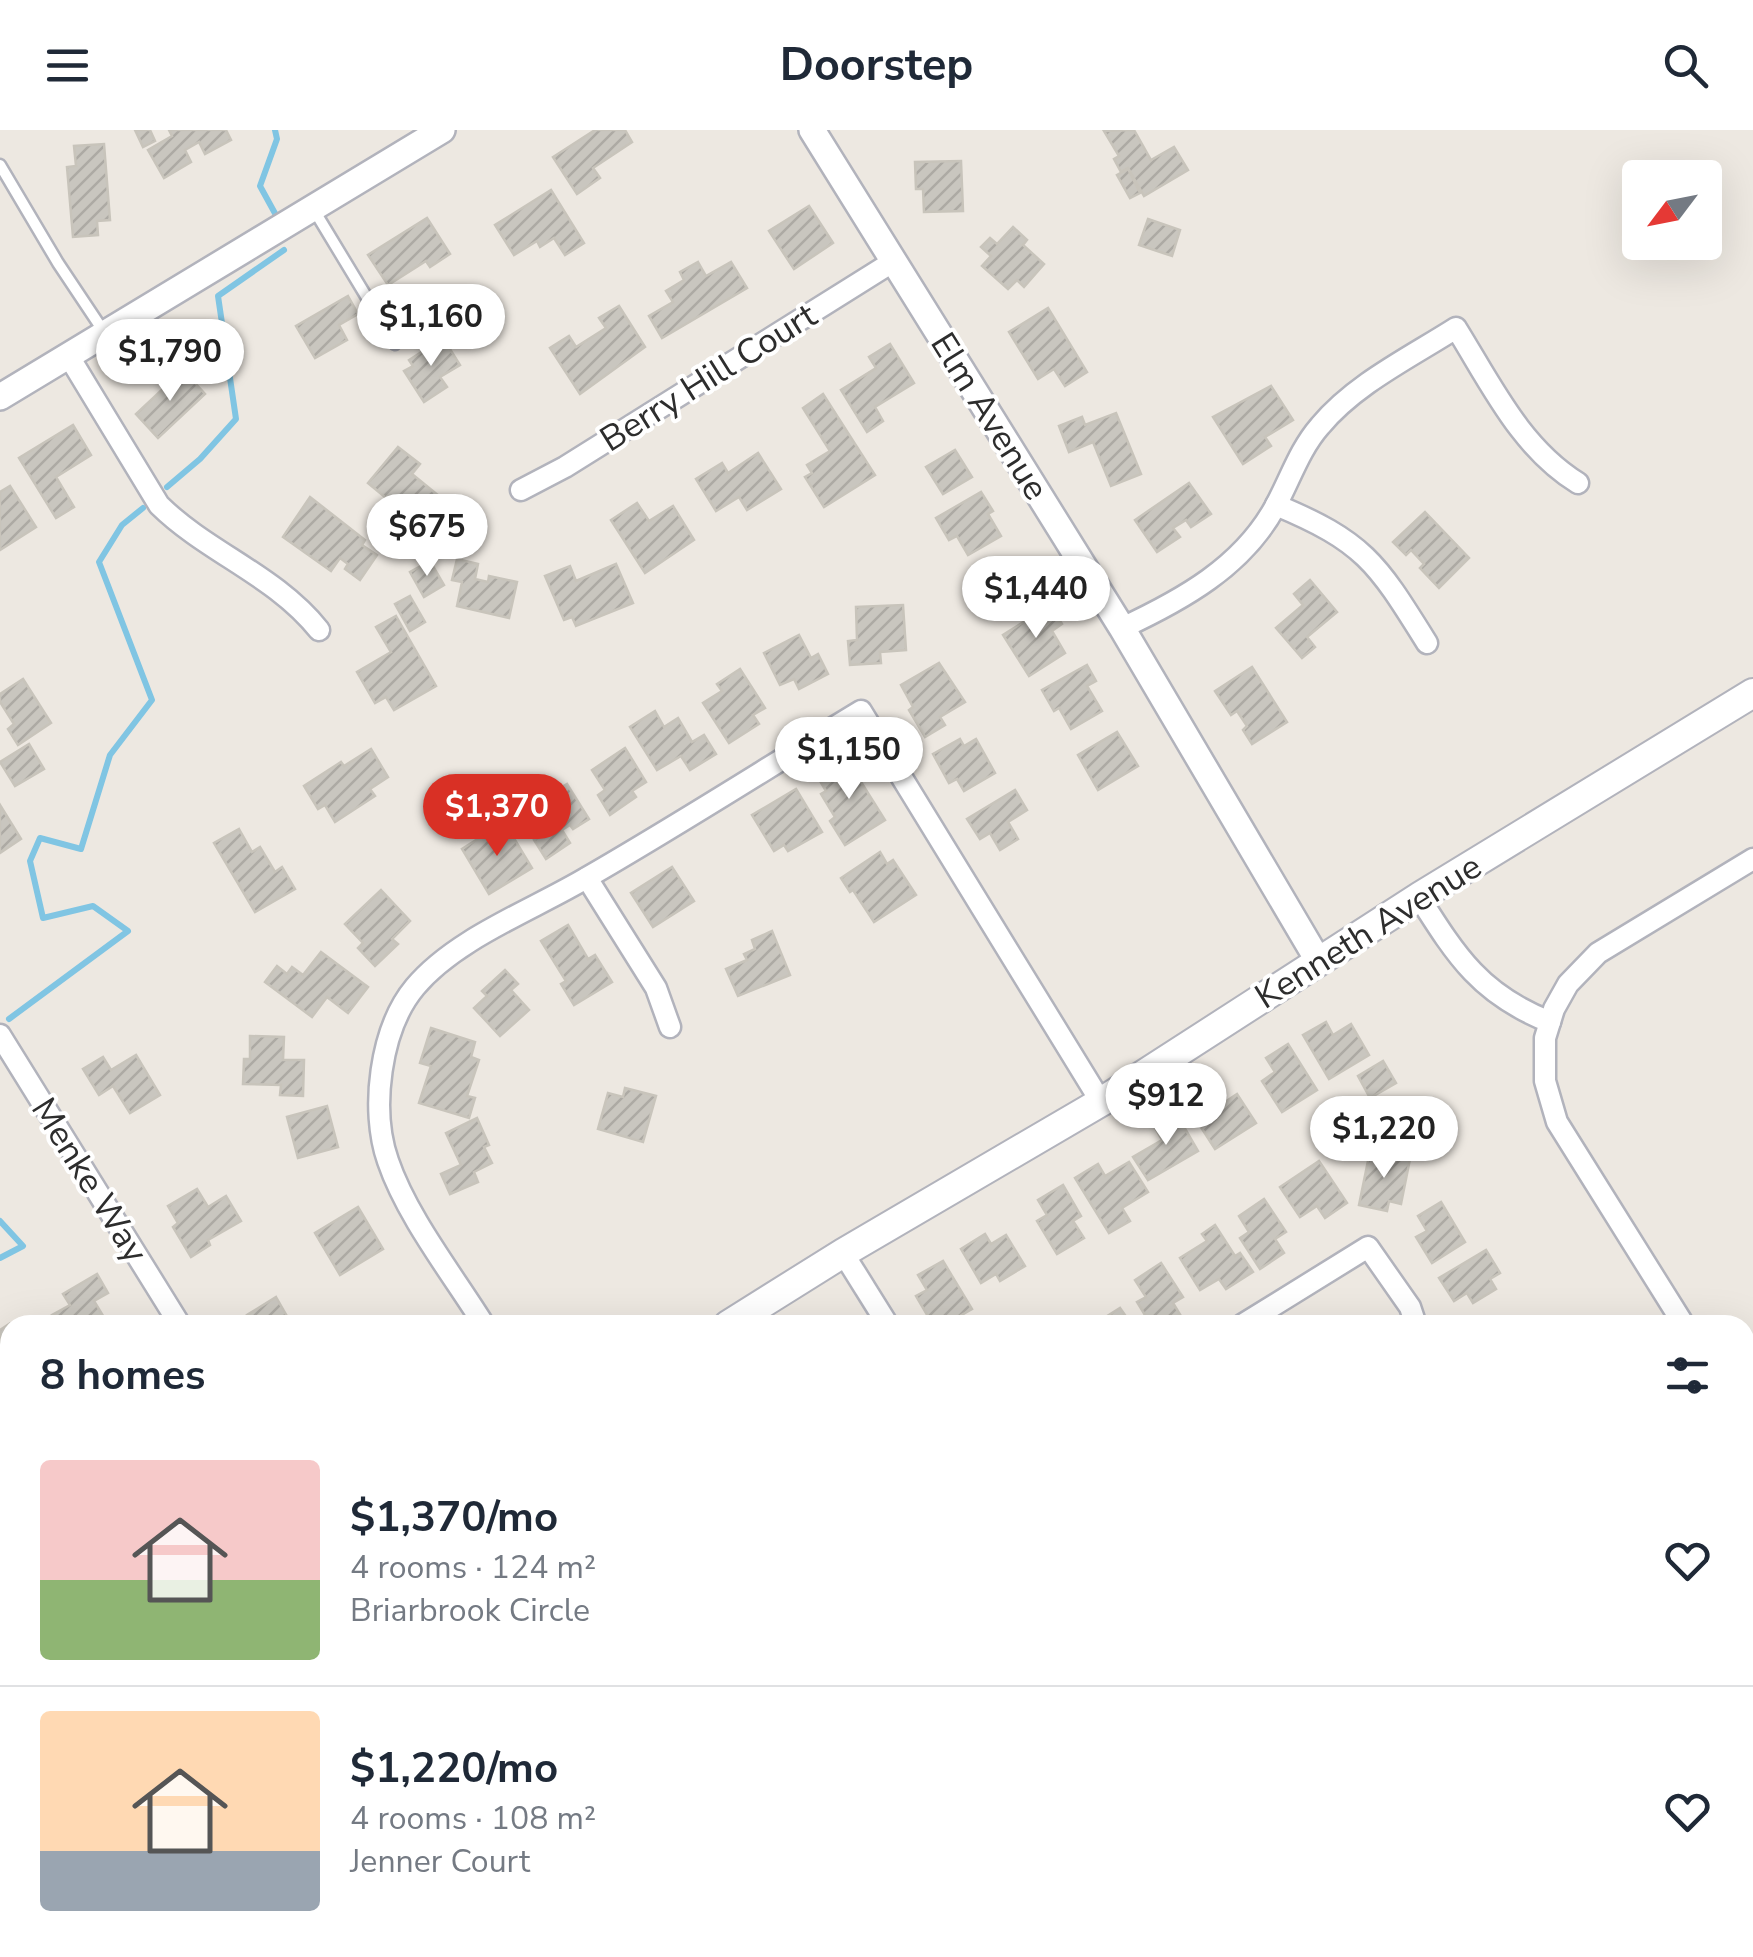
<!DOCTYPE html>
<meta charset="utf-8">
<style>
:root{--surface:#fff;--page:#f2f2f3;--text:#1f2937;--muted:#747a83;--line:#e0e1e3;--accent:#d93025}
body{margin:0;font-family:"Nunito Sans",sans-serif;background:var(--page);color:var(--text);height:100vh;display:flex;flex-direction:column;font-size:38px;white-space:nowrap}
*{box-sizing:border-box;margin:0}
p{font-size:32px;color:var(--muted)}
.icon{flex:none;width:55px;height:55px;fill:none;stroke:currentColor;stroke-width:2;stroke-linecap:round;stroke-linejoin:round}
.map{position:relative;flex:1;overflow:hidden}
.side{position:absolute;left:0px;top:1185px;width:1755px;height:642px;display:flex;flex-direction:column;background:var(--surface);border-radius:30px 30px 0 0;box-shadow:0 10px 40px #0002}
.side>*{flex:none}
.needle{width:65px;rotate:238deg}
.buttons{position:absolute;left:1622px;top:30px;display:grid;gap:20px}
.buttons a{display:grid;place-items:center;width:100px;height:100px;border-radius:10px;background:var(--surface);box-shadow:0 10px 40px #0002;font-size:50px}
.price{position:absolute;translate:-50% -85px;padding:0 22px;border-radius:35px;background:#fff;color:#222;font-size:32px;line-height:65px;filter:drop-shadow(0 2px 5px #0008)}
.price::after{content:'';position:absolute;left:50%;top:60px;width:30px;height:22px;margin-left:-15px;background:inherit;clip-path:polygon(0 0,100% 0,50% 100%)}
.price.selected{background:var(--accent);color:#fff}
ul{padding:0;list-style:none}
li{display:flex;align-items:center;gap:30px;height:250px;padding:0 40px}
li+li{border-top:2px solid var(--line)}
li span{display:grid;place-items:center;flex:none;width:280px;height:200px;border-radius:10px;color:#555}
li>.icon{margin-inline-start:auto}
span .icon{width:120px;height:120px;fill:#fffc;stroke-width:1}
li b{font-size:42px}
h2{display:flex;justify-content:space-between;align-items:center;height:120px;padding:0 40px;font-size:42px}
header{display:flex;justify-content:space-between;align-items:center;height:130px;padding:0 40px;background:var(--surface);font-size:45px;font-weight:700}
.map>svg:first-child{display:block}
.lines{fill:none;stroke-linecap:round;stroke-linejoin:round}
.stream{stroke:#80c5e3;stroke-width:6}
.building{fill:url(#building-hatch);stroke:#c8c4bb;stroke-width:2.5}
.service-casing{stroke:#b2b3bc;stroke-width:15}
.minor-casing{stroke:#b2b3bc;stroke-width:25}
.tertiary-casing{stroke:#b2b3bc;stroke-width:30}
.secondary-casing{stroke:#b2b3bc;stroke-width:32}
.service{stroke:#fff;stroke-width:10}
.minor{stroke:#fff;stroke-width:20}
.tertiary{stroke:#fff;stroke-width:25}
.secondary{stroke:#fff;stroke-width:28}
.labels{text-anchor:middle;stroke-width:8;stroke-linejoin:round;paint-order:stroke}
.street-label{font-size:35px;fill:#2d2d2d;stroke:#fff}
</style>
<header><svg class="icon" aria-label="menu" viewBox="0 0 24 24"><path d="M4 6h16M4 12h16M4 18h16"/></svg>Doorstep<svg class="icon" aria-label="search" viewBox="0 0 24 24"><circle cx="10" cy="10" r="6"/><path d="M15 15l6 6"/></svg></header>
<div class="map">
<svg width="1753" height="1827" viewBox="0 0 1753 1827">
<defs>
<pattern id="building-hatch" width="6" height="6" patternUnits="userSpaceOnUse" patternTransform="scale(2.5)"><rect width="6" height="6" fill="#c9c6bf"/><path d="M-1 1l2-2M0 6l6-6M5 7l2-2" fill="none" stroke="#adaaa4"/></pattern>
</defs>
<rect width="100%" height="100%" fill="#ede8e1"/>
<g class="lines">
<g class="stream">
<path d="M275,0L277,9L260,56L277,87"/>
<path d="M167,357L200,329L236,289L218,166L284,120"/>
<path d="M9,889L128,801L93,776L43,788L30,731L40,708L81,719L110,625L152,570L99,432L122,395L143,378"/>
<path d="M0,1091L23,1116L0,1128"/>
</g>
</g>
<g class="building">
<path d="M135,0H150L155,11L143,17Z"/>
<path d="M169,0H226L231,10L205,24L199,12L185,20L191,32L164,48L148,20L172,6Z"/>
<path d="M595,0H625L632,12L593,38L600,48L577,64L553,27Z"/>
<path d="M1134,0L1151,30L1174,17L1188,40L1144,66L1128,38L1121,42L1114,29L1119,26L1104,1Z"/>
<path d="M104,14L110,90L97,91L98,105L73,107L67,37L76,36L74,16Z"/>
<path d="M961,31L963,81L924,82L923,59H916L915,32Z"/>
<path d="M1128,39L1140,63L1130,68L1117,45Z"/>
<path d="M551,60L584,113L565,125L554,108L540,117L537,111L514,125L495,95Z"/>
<path d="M809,76L833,113L794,139L769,101Z"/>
<path d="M427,88L450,124L430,137L426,131L388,155L368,125Z"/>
<path d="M1148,89L1180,100L1172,126L1139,115Z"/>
<path d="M1013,97L1027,110L1023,115L1044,134L1024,157L1017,150L1008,159L982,136L991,126L981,117L990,108L997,114Z"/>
<path d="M698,132L706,146L731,132L747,158L662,208L649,186L673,172L666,161L684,150L680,142Z"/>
<path d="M348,166L358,184L339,195L347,210L315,228L296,196Z"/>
<path d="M619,176L645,217L580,264L550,218L569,206L576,217L606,198L599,188Z"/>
<path d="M1048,178L1087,242L1065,256L1054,239L1038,249L1009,202Z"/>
<path d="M443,208L460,235L440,247L447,257L424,272L404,241L413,236L409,230Z"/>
<path d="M890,214L914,253L875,277L883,291L867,302L841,260L876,238L869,227Z"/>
<path d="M183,240L205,264L158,308L136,284Z"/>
<path d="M1271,256L1293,290L1265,307L1271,316L1243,334L1213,287Z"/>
<path d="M823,264L875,345L824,377L805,347L812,343L807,335L830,321L803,278Z"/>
<path d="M1116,283L1141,344L1111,356L1093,312L1069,322L1059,296L1082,287L1085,295Z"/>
<path d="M73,295L91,325L56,347L74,377L56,388L19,328Z"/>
<path d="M398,317L420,334L412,344L445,371L431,388L411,372L403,382L368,353Z"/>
<path d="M955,320L972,347L943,364L926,337Z"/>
<path d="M758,323L781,359L747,380L739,367L716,381L696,349L722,333L728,343Z"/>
<path d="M1189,353L1211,384L1191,397L1186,390L1173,398L1180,407L1157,422L1135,390Z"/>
<path d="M10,356L36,397L0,420V362Z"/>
<path d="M981,362L993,381L988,384L1001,406L968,425L957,406L949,410L936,388Z"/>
<path d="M310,367L365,410L362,415L377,425L360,450L345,439L348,434L340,428L331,441L283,407Z"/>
<path d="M637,373L649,391L673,376L694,410L645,443L611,390Z"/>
<path d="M1425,382L1469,428L1439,458L1420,438L1424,434L1411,420L1406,425L1393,412Z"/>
<path d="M1001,428L1019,455L1033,446L1045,465L1026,477L1023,472L997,488L971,447Z"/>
<path d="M457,429L478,434L475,449L488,452L489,446L517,452L509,488L457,476L462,452L452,450Z"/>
<path d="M430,431L444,455L424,467L410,442Z"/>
<path d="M616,434L633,473L576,496L572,487L564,490L545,446L570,436L576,451Z"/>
<path d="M1310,450L1337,482L1307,507L1315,517L1302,528L1276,498L1303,475L1294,464Z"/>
<path d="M410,466L425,492L410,501L395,474Z"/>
<path d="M903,475L906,520L880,522L881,533L850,535L848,511L857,510L856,477Z"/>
<path d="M1050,475L1062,494L1052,501L1065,523L1029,546L1003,505Z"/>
<path d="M396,486L436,556L394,580L386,567L375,573L357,542L391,522L376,497Z"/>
<path d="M799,505L811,528L818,524L828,544L799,559L794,549L780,555L764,523Z"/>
<path d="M939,533L965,572L940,587L945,595L925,607L909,580L913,577L901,555Z"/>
<path d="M1087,535L1096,551L1087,556L1102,581L1071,599L1059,578L1054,581L1042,560Z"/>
<path d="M1252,537L1287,592L1252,614L1243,600L1247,596L1237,581L1231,585L1215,561Z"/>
<path d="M740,539L765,578L753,585L759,594L729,613L703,573L722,561L717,554Z"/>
<path d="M23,549L51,593L18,615L8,599L14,594L0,572V564Z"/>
<path d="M655,581L664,597L678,588L692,612L704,605L716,624L690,640L681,626L657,640L630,597Z"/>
<path d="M1117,602L1138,636L1098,660L1078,625Z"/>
<path d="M960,609L964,616L976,609L995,643L964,661L957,649L949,653L933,624Z"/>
<path d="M29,614L44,639L15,656L0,632Z"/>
<path d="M625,618L646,652L632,661L636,667L610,685L598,665L605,660L592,640Z"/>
<path d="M371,619L388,647L370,659L375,666L335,692L325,675L318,679L304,656L341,632L344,636Z"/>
<path d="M846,628L885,690L845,715L830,691L835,687L821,664L826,661L817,646Z"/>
<path d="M567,654L589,689L573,699L570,695L562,700L570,713L546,729L534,710L542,705L523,675L544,662L547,666Z"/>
<path d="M796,659L822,702L788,721L784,715L774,721L752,685Z"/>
<path d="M1015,660L1027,680L1008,692L1018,709L1000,720L990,703L980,709L967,689Z"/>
<path d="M0,675L21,709L0,723Z"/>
<path d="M495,698L500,706L509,700L532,738L489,764L462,719Z"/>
<path d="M239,699L252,722L260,717L275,742L282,737L295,759L255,782L214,713Z"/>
<path d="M880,722L887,734L893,730L916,765L874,792L853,760L850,762L841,748Z"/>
<path d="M672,737L694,771L653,797L631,763Z"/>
<path d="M381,760L410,791L392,809L398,814L375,836L358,818L363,813L345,794Z"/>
<path d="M568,795L588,829L595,825L612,852L574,875L561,854L566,851L541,811Z"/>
<path d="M772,801L790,845L738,866L726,839L747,830L744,824L755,819L752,810Z"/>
<path d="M321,822L368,857L348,883L327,867L312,887L265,852L277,836L287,844L292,837L303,845Z"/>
<path d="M505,840L518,854L511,860L529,880L500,906L474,878L487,866L482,861Z"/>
<path d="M1326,892L1333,905L1351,894L1369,925L1329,949L1303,905Z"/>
<path d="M431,898L475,912L471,927L479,930L467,966L475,968L469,988L419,973L431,936L420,933Z"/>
<path d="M250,906L284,907L283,930H304L303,966L280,965L281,955L243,954L244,929H250Z"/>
<path d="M1288,914L1317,960L1282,982L1262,951L1275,942L1266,928Z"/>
<path d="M136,925L160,965L130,983L113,956L99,965L83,939L103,927L111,940Z"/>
<path d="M1383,931L1396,953L1370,968L1358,946Z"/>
<path d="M625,958L656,966L643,1012L598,999L608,963L623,967Z"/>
<path d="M1211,962L1219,976L1237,964L1256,993L1215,1019L1188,977Z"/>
<path d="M327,976L338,1017L298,1028L287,987Z"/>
<path d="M1176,983L1198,1021L1148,1050L1133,1027L1162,1010L1154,996Z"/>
<path d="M477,988L489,1015L484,1017L492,1033L474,1042L478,1052L450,1064L441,1044L461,1035L446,1003Z"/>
<path d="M1370,1021L1410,1029L1401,1074L1389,1071L1387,1081L1359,1075Z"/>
<path d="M1319,1031L1347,1073L1325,1088L1317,1076L1300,1087L1280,1057Z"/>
<path d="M1129,1032L1148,1062L1122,1078L1130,1091L1109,1103L1075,1048L1098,1034L1105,1046Z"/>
<path d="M1063,1055L1081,1086L1073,1091L1084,1108L1057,1124L1037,1091L1047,1085L1038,1070Z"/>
<path d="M197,1059L208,1077L226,1066L241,1091L208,1110L210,1115L191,1127L173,1097L178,1093L168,1076Z"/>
<path d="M1264,1069L1286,1102L1275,1109L1284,1123L1260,1139L1240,1108L1249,1102L1239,1086Z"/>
<path d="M1441,1072L1465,1112L1432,1133L1416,1107L1427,1101L1418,1086Z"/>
<path d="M358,1077L383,1119L340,1145L315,1103Z"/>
<path d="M1215,1095L1235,1126L1240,1123L1253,1142L1226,1159L1219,1149L1200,1160L1180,1128L1207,1111L1202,1104Z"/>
<path d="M985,1104L991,1114L1006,1105L1025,1136L1000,1151L996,1144L981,1153L961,1119Z"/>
<path d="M1486,1120L1500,1143L1490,1149L1496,1159L1473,1173L1467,1163L1454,1171L1439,1148Z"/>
<path d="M943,1131L972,1179L944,1195H933L916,1166L927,1160L918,1145Z"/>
<path d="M1161,1133L1183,1167L1173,1173L1181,1186L1167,1195H1151L1137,1172L1146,1167L1135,1150Z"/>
<path d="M97,1144L108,1163L94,1171L105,1189L95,1195H58L52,1185L70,1175L63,1164Z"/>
<path d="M276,1167L292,1195H253L247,1185Z"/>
<path d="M1120,1178L1132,1195H1093Z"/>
<path d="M9,1194L10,1245L0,1252V1200Z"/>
<path d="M10,1304V1352L0,1357V1309Z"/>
<path d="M1745,1575L1753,1587V1596L1745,1601Z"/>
<path d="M1753,1612V1640L1745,1645V1617Z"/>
<path d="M1745,1810L1753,1827H1721L1715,1818H1745Z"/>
<path d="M84,1818L135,1820L136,1827H85Z"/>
<path d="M202,1818H261L264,1827H205Z"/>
<rect x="495" y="1818" width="55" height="9"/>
<path d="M895,1818H926L923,1827H892Z"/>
<path d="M1041,1818L1042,1827H1004L1003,1821Z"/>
<rect x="1364" y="1818" width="26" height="6"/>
<path d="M1475,1818H1523L1521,1827H1473Z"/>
<path d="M1285,1824V1827H1229V1826Z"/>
</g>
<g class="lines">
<defs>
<g id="service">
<path d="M0,35L58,133L104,202"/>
<path d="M314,80L395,214"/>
</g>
<g id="minor">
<path d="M68,225L159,375C208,423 275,445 319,500"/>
<path d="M521,360L565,337L894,131"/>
<path d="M1276,375C1365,412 1377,433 1427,513"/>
<path d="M1122,498C1182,470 1242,437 1275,377C1290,350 1299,320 1320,296C1355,254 1409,228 1456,198C1491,254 1520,317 1578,353"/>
<path d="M587,748L656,858L670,897"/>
<path d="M1419,767C1457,827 1481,865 1550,892"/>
<path d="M0,905L180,1195"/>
<path d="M843,1123L888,1195"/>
<path d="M484,1195C453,1145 407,1087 388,1031C370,980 380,899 415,857C456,808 533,780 588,747C680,694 770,636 861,581L1101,972"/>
<path d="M1242,1195L1368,1117L1410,1177L1416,1195"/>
<path d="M1684,1195L1557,992L1545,951V908L1554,879L1568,854L1598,823L1753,729"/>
<path d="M1745,1293L1753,1306"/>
<path d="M1745,1733L1753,1746"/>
<path d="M170,1818L171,1827"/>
<path d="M450,1827L451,1818"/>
<path d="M833,1827L835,1826"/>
<path d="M1088,1827V1818"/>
<path d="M1325,1827V1818"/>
<path d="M1565,1827L1566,1818"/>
</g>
<g id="tertiary">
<path d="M812,0L1122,498L1319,832"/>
<path d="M0,267L442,0"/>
</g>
<g id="secondary">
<path d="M728,1195L843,1123L1101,972L1419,767L1753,563"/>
<path d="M0,1643L10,1637"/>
</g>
</defs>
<use href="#service" class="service-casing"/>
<use href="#minor" class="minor-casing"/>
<use href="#tertiary" class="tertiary-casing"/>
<use href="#secondary" class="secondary-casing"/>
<use href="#service" class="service"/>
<use href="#minor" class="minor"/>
<use href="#tertiary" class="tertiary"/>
<use href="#secondary" class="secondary"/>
</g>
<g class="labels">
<g class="street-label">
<text transform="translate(708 247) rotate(-32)" y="12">Berry Hill Court</text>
<text transform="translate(990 286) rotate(58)" y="12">Elm Avenue</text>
<text transform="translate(1368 801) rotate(-32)" y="12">Kenneth Avenue</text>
<text transform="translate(90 1050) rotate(58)" y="12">Menke Way</text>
</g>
</g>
</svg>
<div class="buttons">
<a><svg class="needle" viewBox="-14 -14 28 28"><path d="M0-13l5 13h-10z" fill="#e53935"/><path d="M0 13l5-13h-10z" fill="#747a83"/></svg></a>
</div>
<b class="price" style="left:431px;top:239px">$1,160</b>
<b class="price" style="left:170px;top:274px">$1,790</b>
<b class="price" style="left:427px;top:449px">$675</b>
<b class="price" style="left:1036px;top:511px">$1,440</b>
<b class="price" style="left:849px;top:672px">$1,150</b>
<b class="price selected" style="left:497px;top:729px">$1,370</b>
<b class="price" style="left:1166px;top:1018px">$912</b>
<b class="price" style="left:1384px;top:1051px">$1,220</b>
<section class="side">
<h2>8 homes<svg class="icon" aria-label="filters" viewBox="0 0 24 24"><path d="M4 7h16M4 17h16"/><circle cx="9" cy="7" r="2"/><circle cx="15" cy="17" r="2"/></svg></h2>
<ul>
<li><span style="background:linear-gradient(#f6c9c9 60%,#8fb573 0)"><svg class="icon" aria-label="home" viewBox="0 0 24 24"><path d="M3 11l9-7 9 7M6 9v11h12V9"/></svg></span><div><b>$1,370/mo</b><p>4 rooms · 124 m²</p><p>Briarbrook Circle</p></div><svg class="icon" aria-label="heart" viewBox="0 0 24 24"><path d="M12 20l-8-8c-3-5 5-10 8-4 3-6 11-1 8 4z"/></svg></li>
<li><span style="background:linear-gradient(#ffd9b3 70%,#9aa5b1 0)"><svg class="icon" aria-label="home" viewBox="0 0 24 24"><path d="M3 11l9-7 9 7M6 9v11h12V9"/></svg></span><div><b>$1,220/mo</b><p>4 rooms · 108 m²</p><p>Jenner Court</p></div><svg class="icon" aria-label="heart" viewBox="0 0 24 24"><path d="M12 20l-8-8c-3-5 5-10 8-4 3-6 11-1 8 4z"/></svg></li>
</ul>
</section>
</div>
